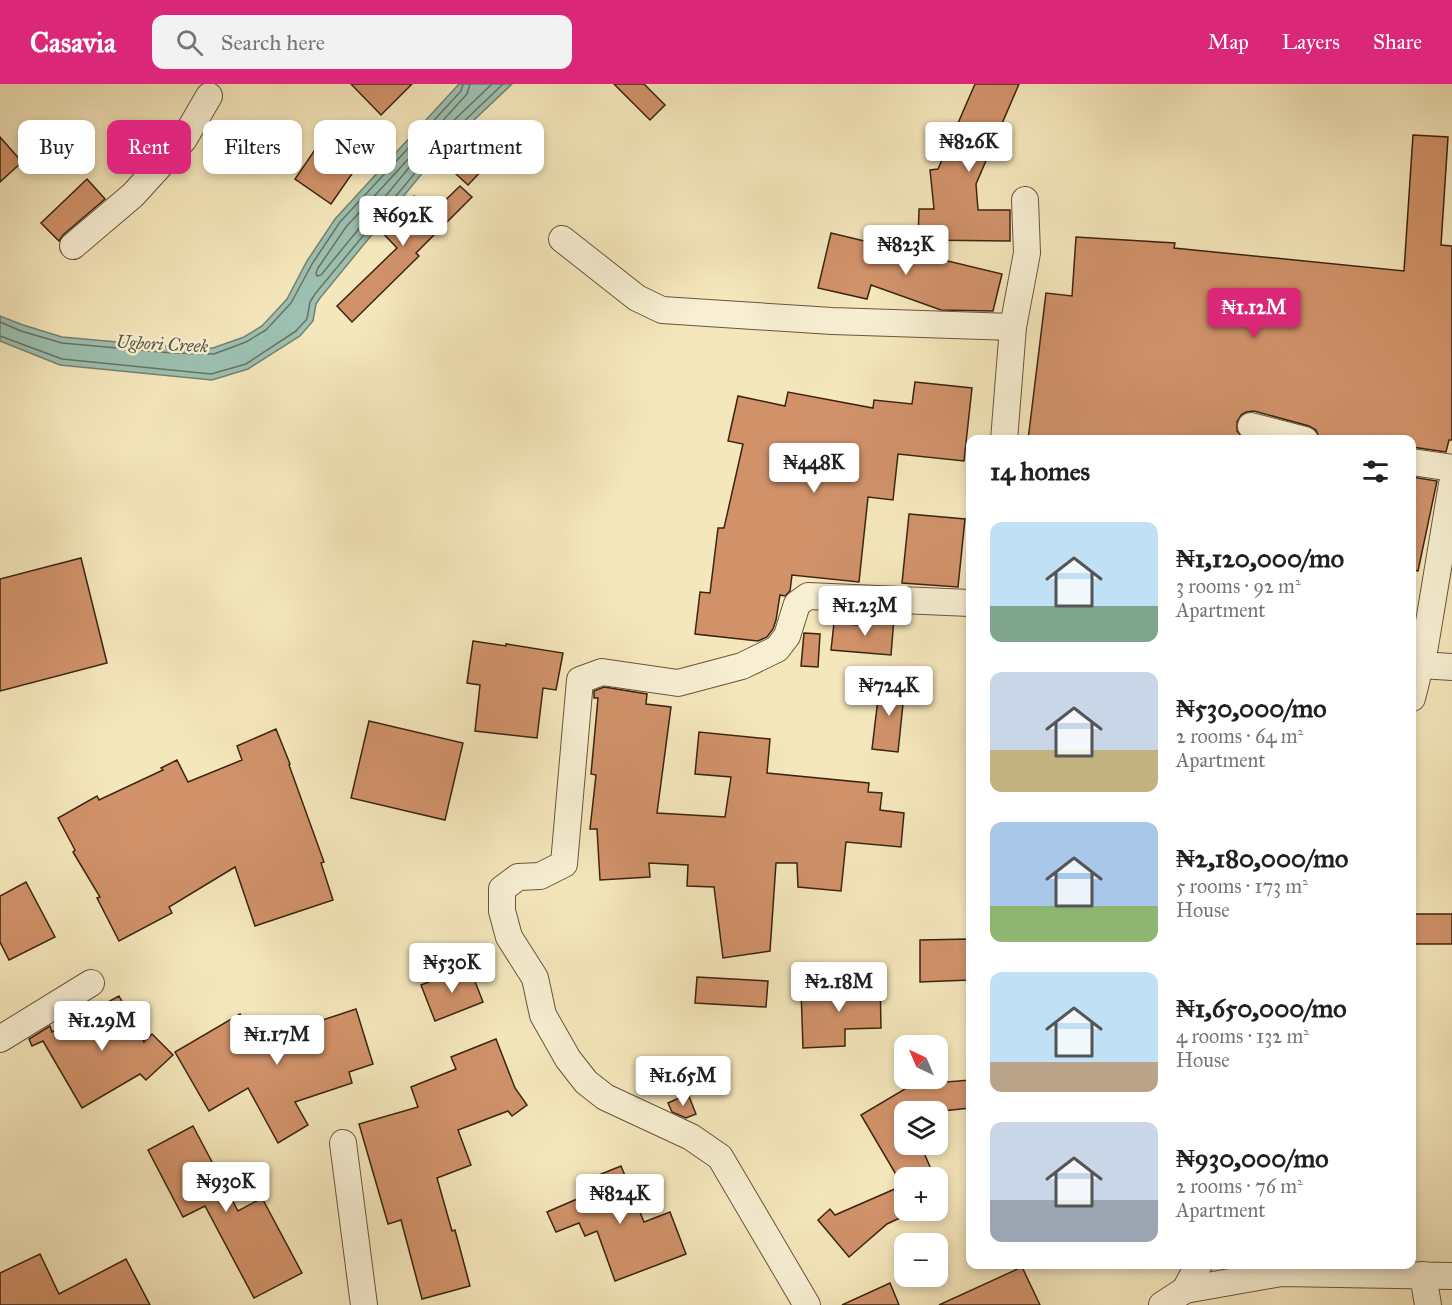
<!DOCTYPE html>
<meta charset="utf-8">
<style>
:root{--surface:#fff;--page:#f2f2f2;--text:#202124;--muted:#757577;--accent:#db2777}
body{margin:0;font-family:"IM FELL Great Primer",serif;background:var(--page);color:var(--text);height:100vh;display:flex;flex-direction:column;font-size:22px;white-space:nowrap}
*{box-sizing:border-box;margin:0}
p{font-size:20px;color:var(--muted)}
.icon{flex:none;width:33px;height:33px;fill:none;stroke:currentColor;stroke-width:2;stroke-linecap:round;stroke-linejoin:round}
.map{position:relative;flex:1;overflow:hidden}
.sheet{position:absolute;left:966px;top:351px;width:450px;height:834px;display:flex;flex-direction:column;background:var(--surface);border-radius:12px;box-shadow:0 3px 9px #0003}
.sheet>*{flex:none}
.hud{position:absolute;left:18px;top:36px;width:570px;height:54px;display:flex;gap:12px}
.needle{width:39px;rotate:316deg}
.fabs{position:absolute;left:894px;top:951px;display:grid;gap:12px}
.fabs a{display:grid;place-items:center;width:54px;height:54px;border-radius:12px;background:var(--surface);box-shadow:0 3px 9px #0003;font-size:30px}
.price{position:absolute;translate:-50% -51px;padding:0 14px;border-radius:6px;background:#fff;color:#222;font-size:20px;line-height:39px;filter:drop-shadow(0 2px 3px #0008)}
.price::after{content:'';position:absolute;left:50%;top:36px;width:18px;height:14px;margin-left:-9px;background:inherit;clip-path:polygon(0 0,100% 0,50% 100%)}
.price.selected{background:var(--accent);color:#fff}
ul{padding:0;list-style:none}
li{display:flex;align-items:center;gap:18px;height:150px;padding:0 24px}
li span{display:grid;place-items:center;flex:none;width:168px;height:120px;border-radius:12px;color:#555}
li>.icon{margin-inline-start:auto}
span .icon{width:72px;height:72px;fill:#fffc;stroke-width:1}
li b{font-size:26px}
h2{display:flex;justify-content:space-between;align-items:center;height:72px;padding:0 24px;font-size:26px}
.chip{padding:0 21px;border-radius:12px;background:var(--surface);box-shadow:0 3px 9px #0003;font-size:21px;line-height:54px}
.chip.selected{background:var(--accent);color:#fff}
header{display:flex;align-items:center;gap:36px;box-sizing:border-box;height:84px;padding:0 30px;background:var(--accent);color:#fff}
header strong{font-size:28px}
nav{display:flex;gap:33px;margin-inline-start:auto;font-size:21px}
.search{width:420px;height:54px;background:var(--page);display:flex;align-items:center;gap:15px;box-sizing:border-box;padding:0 21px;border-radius:12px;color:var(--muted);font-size:22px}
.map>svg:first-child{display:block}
.water{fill:#9cc0b1;stroke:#758271;stroke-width:1.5}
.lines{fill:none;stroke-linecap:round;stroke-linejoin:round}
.shore{stroke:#6b7261;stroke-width:1.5}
.building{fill:#d1926a;stroke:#3a2411;stroke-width:1.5}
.minor-casing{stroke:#69553c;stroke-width:28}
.minor{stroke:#f8efd3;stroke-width:26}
.labels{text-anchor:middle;stroke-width:5;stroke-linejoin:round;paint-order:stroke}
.water-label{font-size:18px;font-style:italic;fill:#575341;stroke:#f8efd3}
</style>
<header>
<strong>Casavia</strong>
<div class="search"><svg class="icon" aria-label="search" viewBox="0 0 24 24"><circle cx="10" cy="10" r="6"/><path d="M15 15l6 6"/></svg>Search here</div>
<nav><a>Map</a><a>Layers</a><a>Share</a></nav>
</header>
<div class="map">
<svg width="1452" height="1221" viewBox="0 0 1452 1221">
<rect width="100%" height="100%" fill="#f5e7bc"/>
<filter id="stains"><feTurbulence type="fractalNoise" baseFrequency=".00333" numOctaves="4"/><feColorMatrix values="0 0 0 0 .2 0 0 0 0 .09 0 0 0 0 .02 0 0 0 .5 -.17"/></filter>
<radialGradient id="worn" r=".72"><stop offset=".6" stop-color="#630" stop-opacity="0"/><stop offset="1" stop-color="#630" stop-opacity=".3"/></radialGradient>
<path class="water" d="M459,0H512L438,70L320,214L316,220L313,237L300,252L248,285L212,296L60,281L0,257V232L23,241L62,253L172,263L213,264L244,253L262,242L287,215L307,177L335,135Z"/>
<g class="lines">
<g class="shore">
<path d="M470,0L467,10L426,55V59H430L492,0"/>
<path d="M422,60L425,61V64L321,191L317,192L316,189L318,184L346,143Z"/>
<path d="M0,238L21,247L62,259L172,269L214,270L246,258L266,246L291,219L312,180L340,138L461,7L463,0"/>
<path d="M0,252L62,275L211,290L246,280L296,247L307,235L310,218L315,210L434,66L503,0"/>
</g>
</g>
<g class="building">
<path d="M351,0H412L381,31Z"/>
<path d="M614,0H644L665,21L650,36Z"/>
<path d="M975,0H1019L976,100L978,126H1010V157L918,156L919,125H934L930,86L938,85Z"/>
<path d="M325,51L339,60L334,69L356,84L331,120L295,95Z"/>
<path d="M1413,51L1448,53L1441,161L1452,162V356H1449L1446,368L1412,363V356H1320L1316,346L1309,342L1254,327L1246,328L1241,331L1237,338V347L1245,356H1028L1046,209L1072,212L1076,153L1175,159L1174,164L1404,187Z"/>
<path d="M0,53L22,78L0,98Z"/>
<path d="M462,55L489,79L468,101L456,90L461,85L447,71Z"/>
<path d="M87,95L105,115L63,151L59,157L41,139Z"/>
<path d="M460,102L472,113L416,169L419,172L352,238L337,222L397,164L379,145L414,112L431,130Z"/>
<path d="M831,149L1002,190L993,227L941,226L871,201L867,215L818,204Z"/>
<path d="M915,298L972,304L964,377L898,370L893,416L868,413L859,498L792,491L790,507L785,512L780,511L776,536L773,545L767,553L758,557L695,550L700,508L710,509L718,444H724L743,360L728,357L738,312L785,322L788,308L873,324L874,316L912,320Z"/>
<path d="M1412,393L1437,397L1418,487L1412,486Z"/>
<path d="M909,430L965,435L958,503L902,499Z"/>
<path d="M81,474L107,579L0,607V495Z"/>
<path d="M870,532L894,534L891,571L831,566L834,539L869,542Z"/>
<path d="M804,549L820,550L818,583L801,582Z"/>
<path d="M473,557L506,562V560L563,569L556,606L543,604L537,654L475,647L480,601L467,599Z"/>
<path d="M880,598L905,601L898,668L872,665Z"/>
<path d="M604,603L647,610L646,620L671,623L657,729L725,733L731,693L695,690L699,648L770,655L767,689L869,699L868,708L882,709L880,726L904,729L901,763L846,758L841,807L798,803L797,779H776L770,867L723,874L714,803L687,802L688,781L649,779L650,793L600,796L597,745H590L596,691L591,690L598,614H594V607Z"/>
<path d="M369,637L463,659L445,736L351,714Z"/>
<path d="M276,645L290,680L289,681L324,778L321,779L333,816L255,842L235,783L169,823L172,829L119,857L97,814L100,813L73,768L75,766L58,734L97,712L99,716L163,686L161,684L177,676L188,698L242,676L237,662Z"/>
<path d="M26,798L55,853L9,876L0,858V812Z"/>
<rect x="1412" y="830" width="40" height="30"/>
<path d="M970,855V896L920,898V856Z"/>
<path d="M469,882L483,918L435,937L421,901Z"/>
<path d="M697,893L768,897L766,923L695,919Z"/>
<path d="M880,894L881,944L845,945V962L803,964L801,906L863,904V895Z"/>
<path d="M119,912L144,958L152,950L173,971L146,996L140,990L82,1024L43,957L32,962L29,955L50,942L52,948Z"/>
<path d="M356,925L373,980L349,988L352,999L295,1018L308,1041L278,1059L248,1004L209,1027L175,968L240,930L256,958Z"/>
<path d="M496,955L515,1004L527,1021L512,1032L508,1027L458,1046L471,1081L437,1094L452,1147L455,1146L470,1202L422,1215L401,1136L388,1140L359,1040L418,1023L411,1003L456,985L451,973Z"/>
<path d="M920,996L922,1000L970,996V1024L933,1028H904V1060H920L935,1094H898L861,1031Z"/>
<path d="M688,1010L696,1030L686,1034L672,1028L668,1019Z"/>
<path d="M193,1042L238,1127L262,1114L302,1189L254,1214L205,1122L183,1133L148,1066Z"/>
<path d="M621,1082L644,1138L670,1128L686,1170L615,1197L597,1147L585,1152L579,1139L556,1148L547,1128L584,1112L579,1099Z"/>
<path d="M904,1101V1132L887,1140L849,1173L818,1136L830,1125L835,1131Z"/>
<path d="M40,1170L59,1210L126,1175L150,1221H0V1189Z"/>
<path d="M1022,1183L1040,1221H939Z"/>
<path d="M890,1199L899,1221H842Z"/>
</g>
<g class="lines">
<defs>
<g id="minor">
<path d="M562,155L637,214L662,226L832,237L1013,243"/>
<path d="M73,162L133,111L184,55L209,12"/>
<path d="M1251,342L1305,356"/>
<path d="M1004,356L1013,243L1027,169L1025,116"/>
<path d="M1412,378L1452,384"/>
<path d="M1421,581L1452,583"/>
<path d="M1412,614L1425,562L1452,400"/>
<path d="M0,955L91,899"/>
<path d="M343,1059L364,1221"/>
<path d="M1423,1191L1428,1221"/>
<path d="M1185,1206L1281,1189L1452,1192"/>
<path d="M807,1221L720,1073L691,1053L605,1013L586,998L568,975L543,931L535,894L509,853L502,827V805L518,793L540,792L564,780L580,596L602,588L678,599L742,582L777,565L787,552L797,520L808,512L970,519"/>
<path d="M1162,1221L1185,1206L1199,1180"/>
</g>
</defs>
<use href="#minor" class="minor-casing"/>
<use href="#minor" class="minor"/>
</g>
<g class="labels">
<g class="water-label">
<text transform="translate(162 260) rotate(3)" y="6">Ugbori Creek</text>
</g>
</g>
<rect width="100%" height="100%" filter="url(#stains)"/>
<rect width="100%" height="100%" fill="url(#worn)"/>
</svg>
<div class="fabs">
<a><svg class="needle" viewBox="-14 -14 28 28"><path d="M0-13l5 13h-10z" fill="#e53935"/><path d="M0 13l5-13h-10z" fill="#757577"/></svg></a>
<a><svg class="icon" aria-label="layers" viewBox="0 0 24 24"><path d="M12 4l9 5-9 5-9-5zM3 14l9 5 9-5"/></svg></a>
<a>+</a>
<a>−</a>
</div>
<b class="price" style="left:969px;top:89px">₦826K</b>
<b class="price" style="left:403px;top:163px">₦692K</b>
<b class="price" style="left:906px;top:192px">₦823K</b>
<b class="price selected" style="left:1254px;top:255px">₦1.12M</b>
<b class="price" style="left:814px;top:410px">₦448K</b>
<b class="price" style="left:865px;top:553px">₦1.23M</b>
<b class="price" style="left:889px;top:633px">₦724K</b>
<b class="price" style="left:452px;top:910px">₦530K</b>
<b class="price" style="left:839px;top:929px">₦2.18M</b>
<b class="price" style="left:102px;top:968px">₦1.29M</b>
<b class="price" style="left:277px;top:982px">₦1.17M</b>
<b class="price" style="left:683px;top:1023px">₦1.65M</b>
<b class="price" style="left:226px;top:1129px">₦930K</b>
<b class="price" style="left:620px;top:1141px">₦824K</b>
<div class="hud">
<a class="chip">Buy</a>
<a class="chip selected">Rent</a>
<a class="chip">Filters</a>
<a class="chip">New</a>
<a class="chip">Apartment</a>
</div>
<section class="sheet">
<h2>14 homes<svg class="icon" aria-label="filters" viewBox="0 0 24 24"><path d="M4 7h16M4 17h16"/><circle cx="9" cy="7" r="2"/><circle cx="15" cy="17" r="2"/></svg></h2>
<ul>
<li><span style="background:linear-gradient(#bfe0f5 70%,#7fa58c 0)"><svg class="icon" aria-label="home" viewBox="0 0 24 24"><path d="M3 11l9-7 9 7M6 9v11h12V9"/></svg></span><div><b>₦1,120,000/mo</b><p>3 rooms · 92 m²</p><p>Apartment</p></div></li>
<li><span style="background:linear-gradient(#c9d6e8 65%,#c2b280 0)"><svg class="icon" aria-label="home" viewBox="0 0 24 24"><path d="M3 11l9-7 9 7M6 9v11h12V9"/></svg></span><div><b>₦530,000/mo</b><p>2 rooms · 64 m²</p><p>Apartment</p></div></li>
<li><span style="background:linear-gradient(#a9c7e8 70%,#8fb573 0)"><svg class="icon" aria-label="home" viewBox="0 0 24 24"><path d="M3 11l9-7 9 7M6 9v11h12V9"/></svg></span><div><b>₦2,180,000/mo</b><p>5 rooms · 173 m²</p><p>House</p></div></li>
<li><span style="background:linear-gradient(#bfe0f5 75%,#b9a48a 0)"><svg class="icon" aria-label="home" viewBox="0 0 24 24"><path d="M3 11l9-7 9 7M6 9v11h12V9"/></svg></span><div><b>₦1,650,000/mo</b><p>4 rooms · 132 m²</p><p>House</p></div></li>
<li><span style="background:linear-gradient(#c9d6e8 65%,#9aa5b1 0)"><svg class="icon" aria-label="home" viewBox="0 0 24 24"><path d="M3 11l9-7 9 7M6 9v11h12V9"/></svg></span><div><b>₦930,000/mo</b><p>2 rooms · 76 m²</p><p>Apartment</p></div></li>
</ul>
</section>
</div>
